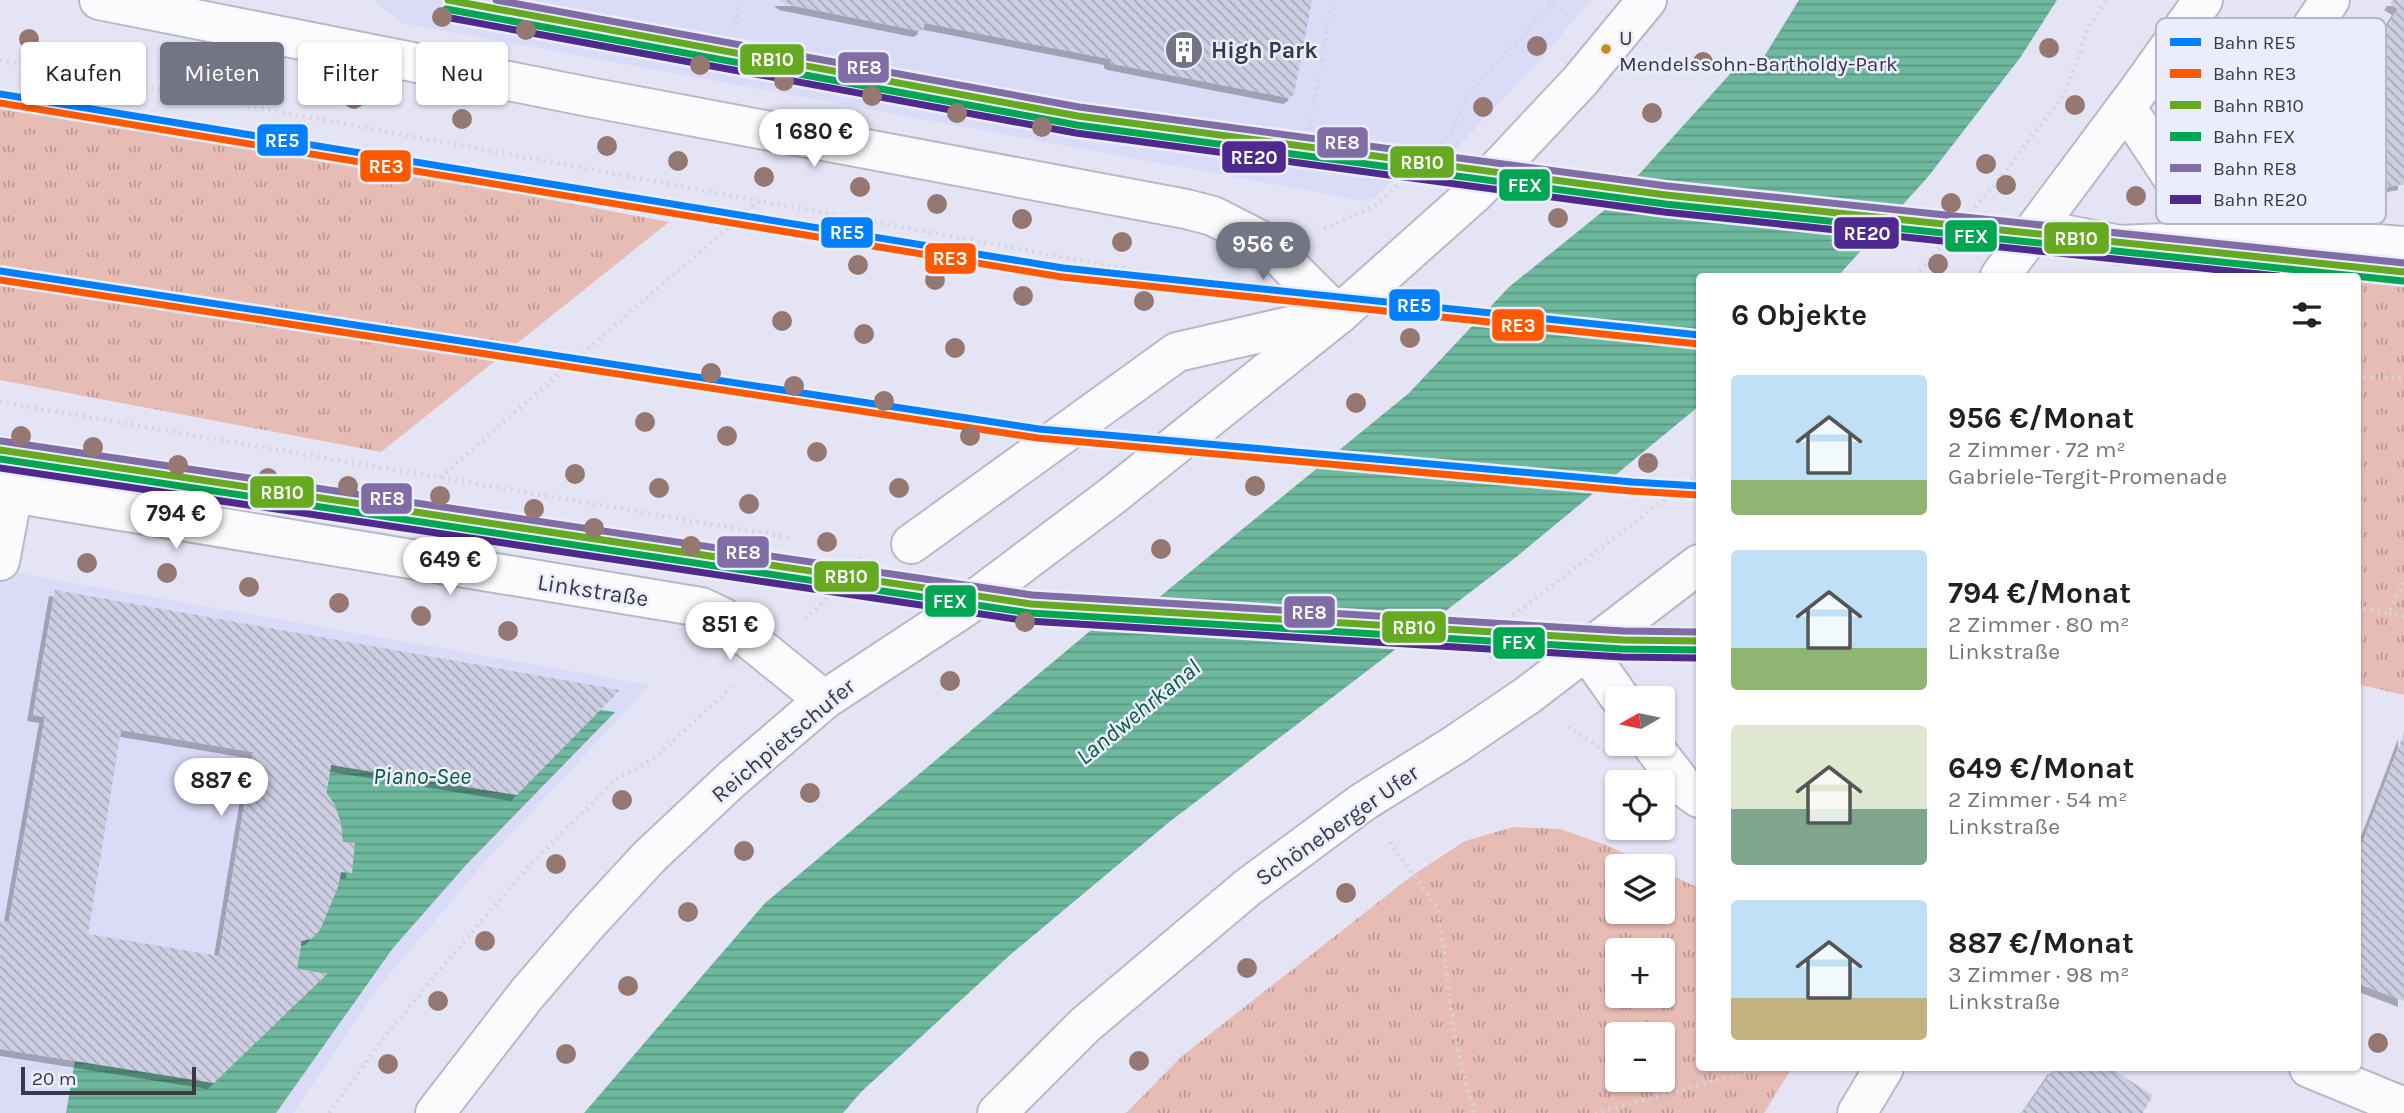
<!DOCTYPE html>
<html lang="de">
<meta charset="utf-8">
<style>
:root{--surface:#fff;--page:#f2f2f2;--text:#202124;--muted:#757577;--accent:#747584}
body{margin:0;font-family:Karla,sans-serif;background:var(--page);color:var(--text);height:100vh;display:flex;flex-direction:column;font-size:26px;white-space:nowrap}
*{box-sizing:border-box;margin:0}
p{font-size:23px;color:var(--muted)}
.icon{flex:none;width:38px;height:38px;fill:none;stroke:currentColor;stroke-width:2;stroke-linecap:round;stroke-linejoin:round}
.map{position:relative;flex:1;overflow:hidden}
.panel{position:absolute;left:1696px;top:273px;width:665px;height:798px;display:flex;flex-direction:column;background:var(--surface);border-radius:7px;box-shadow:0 2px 5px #0004}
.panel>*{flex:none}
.banner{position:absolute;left:21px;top:42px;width:665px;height:63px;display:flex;gap:14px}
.needle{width:46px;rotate:261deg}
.tools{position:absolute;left:1605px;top:686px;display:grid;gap:14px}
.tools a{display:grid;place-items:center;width:70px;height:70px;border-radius:7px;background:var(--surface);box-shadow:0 2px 5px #0004;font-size:35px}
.scale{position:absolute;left:21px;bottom:18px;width:175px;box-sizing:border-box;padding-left:7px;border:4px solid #373947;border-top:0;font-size:19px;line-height:24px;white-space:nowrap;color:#373947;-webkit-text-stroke:5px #ebedfc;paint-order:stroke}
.price{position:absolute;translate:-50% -60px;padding:0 16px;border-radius:24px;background:#fff;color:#222;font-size:23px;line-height:46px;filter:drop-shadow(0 2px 4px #0008)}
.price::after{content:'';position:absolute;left:50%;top:42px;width:21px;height:16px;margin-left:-10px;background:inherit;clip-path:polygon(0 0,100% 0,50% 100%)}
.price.current{background:var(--accent);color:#fff}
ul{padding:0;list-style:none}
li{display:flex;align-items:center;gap:21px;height:175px;padding:0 35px}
li span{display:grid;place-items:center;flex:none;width:196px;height:140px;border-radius:7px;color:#555}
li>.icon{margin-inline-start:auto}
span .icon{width:84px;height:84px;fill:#fffc;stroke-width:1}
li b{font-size:30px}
h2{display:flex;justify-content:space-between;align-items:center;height:84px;padding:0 35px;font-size:30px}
.pill{padding:0 24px;border-radius:7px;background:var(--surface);box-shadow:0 2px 5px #0004;font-size:24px;line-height:63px}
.pill.current{background:var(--accent);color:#fff}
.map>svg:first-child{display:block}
.built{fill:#dadbf7}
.park{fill:url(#park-tufts);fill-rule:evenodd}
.water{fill:url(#water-rules)}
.building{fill:url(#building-back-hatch);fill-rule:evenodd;filter:url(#shadow)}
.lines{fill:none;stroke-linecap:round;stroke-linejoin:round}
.minor-casing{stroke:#b8b9c7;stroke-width:42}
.major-casing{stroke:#b8b9c7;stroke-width:42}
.path{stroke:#d5d5da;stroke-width:4.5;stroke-dasharray:2 5;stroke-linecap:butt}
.minor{stroke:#fbfbfe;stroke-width:38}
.major{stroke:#fbfbfe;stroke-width:38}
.rail-1-casing{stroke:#ebedfc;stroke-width:12}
.rail-2-casing{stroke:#ebedfc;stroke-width:12}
.rail-3-casing{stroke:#ebedfc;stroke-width:12}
.rail-4-casing{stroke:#ebedfc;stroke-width:12}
.rail-5-casing{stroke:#ebedfc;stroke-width:12}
.rail-6-casing{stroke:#ebedfc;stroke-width:12}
.rail-1{stroke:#0080ff;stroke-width:7}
.rail-2{stroke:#ff5900;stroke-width:7}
.rail-3{stroke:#6a2;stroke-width:7}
.rail-4{stroke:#00a651;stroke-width:7}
.rail-5{stroke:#816da6;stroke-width:7}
.rail-6{stroke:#4e2a8e;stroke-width:7}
.tree{fill:#967872}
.bus-dot{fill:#c78b12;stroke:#ebedfc;stroke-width:2.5}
.labels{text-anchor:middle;stroke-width:5;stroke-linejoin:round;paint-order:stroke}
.bus-label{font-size:21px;fill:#373947;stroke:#ebedfc;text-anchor:start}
.poi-label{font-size:23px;font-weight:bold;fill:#373947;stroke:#ebedfc;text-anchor:start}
.street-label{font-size:23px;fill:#373947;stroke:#ebedfc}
.water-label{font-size:24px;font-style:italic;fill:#095c3d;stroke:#ebedfc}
.key{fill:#ebedfc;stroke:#b5b7c6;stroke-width:2}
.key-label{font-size:19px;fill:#373947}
.line-badge{stroke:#ebedfc;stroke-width:2.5}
.badge-label{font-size:19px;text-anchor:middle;font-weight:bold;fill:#fff}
</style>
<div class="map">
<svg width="2404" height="1113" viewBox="0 0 2404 1113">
<defs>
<pattern id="park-tufts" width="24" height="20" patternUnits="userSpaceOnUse" patternTransform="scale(1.75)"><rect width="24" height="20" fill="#e7bcb4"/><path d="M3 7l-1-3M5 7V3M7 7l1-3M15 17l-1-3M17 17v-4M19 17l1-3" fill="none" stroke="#bc9a94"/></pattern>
<pattern id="water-rules" width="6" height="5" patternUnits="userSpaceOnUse" patternTransform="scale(1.75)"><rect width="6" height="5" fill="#6eb89e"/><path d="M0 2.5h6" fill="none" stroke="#5b9783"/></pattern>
<pattern id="building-back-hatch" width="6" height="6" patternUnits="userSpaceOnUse" patternTransform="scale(1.75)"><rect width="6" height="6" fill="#cecee3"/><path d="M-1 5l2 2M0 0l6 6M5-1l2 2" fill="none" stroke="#a8a8ba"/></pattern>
<filter id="shadow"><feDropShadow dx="-6" dy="6" stdDeviation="0" flood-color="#0004"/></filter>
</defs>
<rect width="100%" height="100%" fill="#e4e4f5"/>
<g class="built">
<path d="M373,0H1591L1538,62L1433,173L1417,157L1375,197L1364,201L402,23Z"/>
<path d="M0,570L650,685L485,862L381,984L293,1113H0Z"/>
</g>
<g class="park">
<path d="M0,96L669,222L381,452L0,380Z"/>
<path d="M2290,254L2404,263V695L2357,684V276H2111L2286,275Z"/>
<path d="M1513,827L1560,829L1606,845L1652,866H1617V912H1662L1663,871L1699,888V1068H1792L1764,1113H1126L1182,1056L1413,875L1465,841ZM1617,950H1662V996H1617ZM1617,1034H1662V1080H1617Z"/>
</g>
<g class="water">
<path d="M1799,0H2057L2020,58L1927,178L1838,276H1699V406L1515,558L1168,823L1010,955L861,1092L843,1113H584L765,903L1114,611L1135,617L1409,393L1509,287L1612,204L1731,73H1754Z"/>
<path d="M342,671L615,712L466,865L393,948L276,1113H66L75,1061L214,1082L327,974L297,969L331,765Z"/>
</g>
<g class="building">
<path d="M780,0H1312L1294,95L1289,98L1113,64L1110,62V59L925,23L923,29L919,31L785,4Z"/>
<path d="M2393,0H2404V184L2383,188L2367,187L2336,176L2313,155L2300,126L2298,95L2301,80L2317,52L2329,41L2357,27L2372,24H2388L2398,9L2390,4Z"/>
<path d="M55,590L620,690L517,795L331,765L326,792L335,805L341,823L343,842L355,843L352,873L341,872L338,887L320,930L311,939L301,941L297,969L327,974L214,1083L0,1049V921H9L45,717L33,715ZM121,730L253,752L219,956L88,934Z"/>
<path d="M2404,733V1001L2357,983V857Z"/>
<path d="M2054,1068H2095L2099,1070L2101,1068H2110L2153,1095L2143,1113H2020L2028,1106Z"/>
</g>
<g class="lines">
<defs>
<g id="minor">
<path d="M99,0L589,97L1186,209L1213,216L1266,243L1338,315"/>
<path d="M2126,107L2197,215L2231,232"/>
<path d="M2037,229L2120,245L2187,242L2231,232L2404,246"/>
<path d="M2231,232L2250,219L2258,209L2270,146L2273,102L2293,55L2330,0"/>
<path d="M0,491L701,607L722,617L824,700"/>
<path d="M911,544L1177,352L1338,315"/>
<path d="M0,561L13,493"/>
<path d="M1586,650L1620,698"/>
<path d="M1651,744L1685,788L1699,798"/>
<path d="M2309,1068L2404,1107"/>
<path d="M1857,1113L1884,1068"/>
</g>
<g id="major">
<path d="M2000,276L2138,91L2203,0"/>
<path d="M435,1113L527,994L588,923L650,856L732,779L824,700L962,609L1112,496L1338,315L1477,191L1580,81L1647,0"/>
<path d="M997,1113L1085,1025L1247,888L1363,802L1456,744L1528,695L1699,564"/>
</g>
</defs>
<use href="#minor" class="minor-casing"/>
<use href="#major" class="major-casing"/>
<g class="path">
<path d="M1549,0L1569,17"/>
<path d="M735,31L739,0"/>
<path d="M0,60L1144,272"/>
<path d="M1307,137L1322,61L1331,0"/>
<path d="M1324,229L1378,204L1452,132L1469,93L1555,0"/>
<path d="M1915,276L1993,187L2065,93L2090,24L2107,0"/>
<path d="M1185,295L1222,278"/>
<path d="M2357,377L2404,378"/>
<path d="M0,402L792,538"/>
<path d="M440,477L759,201"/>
<path d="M2404,583L2388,613L2404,617"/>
<path d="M2357,607L2388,613"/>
<path d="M805,619L858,569L860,557"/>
<path d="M1492,658L1488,654L1489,634L1699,473"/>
<path d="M1568,727L1604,751"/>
<path d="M1390,842L1438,909L1455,1038L1474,1113"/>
<path d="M329,1113L386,1035L437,973L527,868L614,781L656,757L731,687"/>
<path d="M1595,1113L1763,1068"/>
</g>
<use href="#minor" class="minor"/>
<use href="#major" class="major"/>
<defs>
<g id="rail-1">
<path d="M0,94L1063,268L1699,335"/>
<path d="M0,271L1039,429L1632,482L1699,486"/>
</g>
<g id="rail-2">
<path d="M0,103L1062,277L1698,344"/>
<path d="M0,280L1038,438L1631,491L1698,495"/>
</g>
<g id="rail-3">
<path d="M448,0L1078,116L1666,195L2404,272"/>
<path d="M0,450L1031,604L1623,640L1699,641"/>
</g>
<g id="rail-4">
<path d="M446,9L1077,125L1665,204L2403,281"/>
<path d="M0,459L1030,613L1622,649L1699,650"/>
</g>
<g id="rail-5">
<path d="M496,0L1079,107L1667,186L2404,263"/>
<path d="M1,441L1032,595L1623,631L1699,632"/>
</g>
<g id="rail-6">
<path d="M445,17L1076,133L1664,212L2278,276"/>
<path d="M0,468L1028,621L1622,657L1699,658"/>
</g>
</defs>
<use href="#rail-1" class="rail-1-casing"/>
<use href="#rail-2" class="rail-2-casing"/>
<use href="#rail-3" class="rail-3-casing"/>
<use href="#rail-4" class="rail-4-casing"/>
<use href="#rail-5" class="rail-5-casing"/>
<use href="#rail-6" class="rail-6-casing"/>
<use href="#rail-1" class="rail-1"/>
<use href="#rail-2" class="rail-2"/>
<use href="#rail-3" class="rail-3"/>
<use href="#rail-4" class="rail-4"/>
<use href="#rail-5" class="rail-5"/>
<use href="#rail-6" class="rail-6"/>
</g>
<g class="tree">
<circle cx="442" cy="17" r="10"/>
<circle cx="526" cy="30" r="10"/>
<circle cx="29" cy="39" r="10"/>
<circle cx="1537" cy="46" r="10"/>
<circle cx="2049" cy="48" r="10"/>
<circle cx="125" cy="57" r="10"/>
<circle cx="1703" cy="62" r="10"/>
<circle cx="700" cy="65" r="10"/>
<circle cx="256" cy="81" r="10"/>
<circle cx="784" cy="81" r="10"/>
<circle cx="872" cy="96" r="10"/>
<circle cx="354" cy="99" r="10"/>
<circle cx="2075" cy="105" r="10"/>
<circle cx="1483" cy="107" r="10"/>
<circle cx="957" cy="113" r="10"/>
<circle cx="1652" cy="113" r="10"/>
<circle cx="462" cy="119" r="10"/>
<circle cx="1042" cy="127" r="10"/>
<circle cx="607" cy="146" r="10"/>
<circle cx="678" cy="161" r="10"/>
<circle cx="1986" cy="164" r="10"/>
<circle cx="764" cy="177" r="10"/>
<circle cx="2006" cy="185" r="10"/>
<circle cx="860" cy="187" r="10"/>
<circle cx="2136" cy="196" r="10"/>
<circle cx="1951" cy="203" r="10"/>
<circle cx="937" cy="204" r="10"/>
<circle cx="1558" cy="218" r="10"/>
<circle cx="1022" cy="219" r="10"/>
<circle cx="1122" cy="242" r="10"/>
<circle cx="1938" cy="264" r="10"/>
<circle cx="858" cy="265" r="10"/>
<circle cx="935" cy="280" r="10"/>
<circle cx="1023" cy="296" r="10"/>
<circle cx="1144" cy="301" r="10"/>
<circle cx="782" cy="321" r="10"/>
<circle cx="864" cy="334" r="10"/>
<circle cx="1410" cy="338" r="10"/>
<circle cx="955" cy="348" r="10"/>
<circle cx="711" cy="373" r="10"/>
<circle cx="794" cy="386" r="10"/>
<circle cx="884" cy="401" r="10"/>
<circle cx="1356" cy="403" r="10"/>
<circle cx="645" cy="422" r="10"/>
<circle cx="21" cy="436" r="10"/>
<circle cx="727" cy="436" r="10"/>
<circle cx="970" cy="436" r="10"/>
<circle cx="93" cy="447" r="10"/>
<circle cx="817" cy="452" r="10"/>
<circle cx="1648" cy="463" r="10"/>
<circle cx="178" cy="465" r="10"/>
<circle cx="575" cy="474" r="10"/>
<circle cx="268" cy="478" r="10"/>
<circle cx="348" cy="486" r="10"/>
<circle cx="1255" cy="486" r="10"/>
<circle cx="659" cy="488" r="10"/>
<circle cx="899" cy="488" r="10"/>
<circle cx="440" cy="496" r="10"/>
<circle cx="749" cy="504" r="10"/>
<circle cx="534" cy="509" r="10"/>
<circle cx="594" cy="528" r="10"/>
<circle cx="827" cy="542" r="10"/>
<circle cx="691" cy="546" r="10"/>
<circle cx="1161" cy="549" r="10"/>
<circle cx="87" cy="563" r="10"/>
<circle cx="167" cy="573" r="10"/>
<circle cx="249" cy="587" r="10"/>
<circle cx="339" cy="603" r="10"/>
<circle cx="421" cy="616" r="10"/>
<circle cx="1025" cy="622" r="10"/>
<circle cx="508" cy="631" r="10"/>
<circle cx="950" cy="681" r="10"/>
<circle cx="810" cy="793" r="10"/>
<circle cx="622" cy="800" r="10"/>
<circle cx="744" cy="851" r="10"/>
<circle cx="556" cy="864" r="10"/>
<circle cx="1346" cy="893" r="10"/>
<circle cx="688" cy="912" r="10"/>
<circle cx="485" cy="941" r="10"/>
<circle cx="1247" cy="968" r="10"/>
<circle cx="628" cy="986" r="10"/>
<circle cx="438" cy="1001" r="10"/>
<circle cx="2378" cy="1043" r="10"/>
<circle cx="566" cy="1054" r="10"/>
<circle cx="1139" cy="1061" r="10"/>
<circle cx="388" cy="1064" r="10"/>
</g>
<defs>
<symbol id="building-disc" viewBox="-11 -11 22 22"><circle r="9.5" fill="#747584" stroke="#ebedfc"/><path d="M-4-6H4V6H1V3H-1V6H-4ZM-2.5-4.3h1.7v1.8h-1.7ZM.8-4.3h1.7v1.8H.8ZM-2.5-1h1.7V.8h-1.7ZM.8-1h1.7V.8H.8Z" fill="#fff"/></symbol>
</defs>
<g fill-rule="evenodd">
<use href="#building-disc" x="1162" y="28" width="44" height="44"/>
</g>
<circle class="bus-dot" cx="1606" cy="49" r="6"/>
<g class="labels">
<g class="bus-label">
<text x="1619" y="45">U<tspan x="1619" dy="26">Mendelssohn-Bartholdy-Park</tspan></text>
</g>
<g class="poi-label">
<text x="1211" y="58">High Park</text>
</g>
<g class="street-label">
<text transform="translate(593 590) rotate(9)" y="8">Linkstraße</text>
<text transform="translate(783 740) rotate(-40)" y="8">Reichpietschufer</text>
<text transform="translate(1337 825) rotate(-35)" y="8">Schöneberger Ufer</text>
</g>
<g class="water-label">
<text transform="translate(1138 712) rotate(-39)" y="8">Landwehrkanal</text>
<text x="422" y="784">Piano-See</text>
</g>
</g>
<rect x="2156" y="18" width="230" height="206" rx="10" class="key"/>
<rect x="2170" y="38" width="31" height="8" fill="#0080ff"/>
<rect x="2170" y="69" width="31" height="9" fill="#ff5900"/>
<rect x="2170" y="101" width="31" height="8" fill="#6a2"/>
<rect x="2170" y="132" width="31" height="9" fill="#00a651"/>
<rect x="2170" y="164" width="31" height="8" fill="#816da6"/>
<rect x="2170" y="195" width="31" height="9" fill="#4e2a8e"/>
<g class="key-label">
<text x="2213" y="49">Bahn RE5</text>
<text x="2213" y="80">Bahn RE3</text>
<text x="2213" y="112">Bahn RB10</text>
<text x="2213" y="143">Bahn FEX</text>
<text x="2213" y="175">Bahn RE8</text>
<text x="2213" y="206">Bahn RE20</text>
</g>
<g class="line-badge">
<rect x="739" y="43" width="66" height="33" rx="7" fill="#6a2"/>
<rect x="837" y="51" width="53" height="33" rx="7" fill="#816da6"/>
<rect x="256" y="123" width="53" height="34" rx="7" fill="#0080ff"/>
<rect x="1316" y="126" width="53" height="33" rx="7" fill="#816da6"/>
<rect x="1221" y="140" width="66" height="34" rx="7" fill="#4e2a8e"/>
<rect x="1389" y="145" width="66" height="34" rx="7" fill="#6a2"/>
<rect x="359" y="149" width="53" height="34" rx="7" fill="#ff5900"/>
<rect x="1498" y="168" width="53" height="34" rx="7" fill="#00a651"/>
<rect x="820" y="216" width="54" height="33" rx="7" fill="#0080ff"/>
<rect x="1833" y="216" width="67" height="34" rx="7" fill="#4e2a8e"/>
<rect x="1944" y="219" width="54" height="34" rx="7" fill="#00a651"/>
<rect x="2043" y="221" width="67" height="34" rx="7" fill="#6a2"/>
<rect x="924" y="242" width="53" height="33" rx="7" fill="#ff5900"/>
<rect x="1388" y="288" width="53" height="34" rx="7" fill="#0080ff"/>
<rect x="1491" y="308" width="54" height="34" rx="7" fill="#ff5900"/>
<rect x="249" y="475" width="66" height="34" rx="7" fill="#6a2"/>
<rect x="360" y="482" width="53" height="33" rx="7" fill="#816da6"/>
<rect x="716" y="535" width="54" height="34" rx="7" fill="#816da6"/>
<rect x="813" y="560" width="67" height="33" rx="7" fill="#6a2"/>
<rect x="924" y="584" width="53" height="34" rx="7" fill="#00a651"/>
<rect x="1283" y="595" width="53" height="34" rx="7" fill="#816da6"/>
<rect x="1381" y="610" width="66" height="34" rx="7" fill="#6a2"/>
<rect x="1492" y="626" width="54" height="34" rx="7" fill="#00a651"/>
</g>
<g class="badge-label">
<text x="772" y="66">RB10</text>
<text x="864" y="74">RE8</text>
<text x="282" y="147">RE5</text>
<text x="1342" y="149">RE8</text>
<text x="1254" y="164">RE20</text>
<text x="1422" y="169">RB10</text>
<text x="386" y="173">RE3</text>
<text x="1525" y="192">FEX</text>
<text x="847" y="239">RE5</text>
<text x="1867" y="240">RE20</text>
<text x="1971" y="243">FEX</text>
<text x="2076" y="245">RB10</text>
<text x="950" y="265">RE3</text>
<text x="1414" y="312">RE5</text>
<text x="1518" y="332">RE3</text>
<text x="282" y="499">RB10</text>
<text x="387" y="505">RE8</text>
<text x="743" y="559">RE8</text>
<text x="846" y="583">RB10</text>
<text x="950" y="608">FEX</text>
<text x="1309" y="619">RE8</text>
<text x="1414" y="634">RB10</text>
<text x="1519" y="649">FEX</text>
</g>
</svg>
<div class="tools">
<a><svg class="needle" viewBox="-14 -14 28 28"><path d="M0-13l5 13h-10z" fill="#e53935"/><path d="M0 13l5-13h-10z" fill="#757577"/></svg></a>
<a><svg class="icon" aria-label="locate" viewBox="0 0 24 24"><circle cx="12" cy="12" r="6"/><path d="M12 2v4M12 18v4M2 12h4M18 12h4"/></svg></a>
<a><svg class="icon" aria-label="layers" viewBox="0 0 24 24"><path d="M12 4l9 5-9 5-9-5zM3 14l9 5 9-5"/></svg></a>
<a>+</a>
<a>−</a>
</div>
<div class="scale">20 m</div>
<b class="price" style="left:814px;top:169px">1 680 €</b>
<b class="price current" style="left:1263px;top:282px">956 €</b>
<b class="price" style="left:176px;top:551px">794 €</b>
<b class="price" style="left:450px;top:597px">649 €</b>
<b class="price" style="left:730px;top:662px">851 €</b>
<b class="price" style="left:221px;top:818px">887 €</b>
<div class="banner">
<a class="pill">Kaufen</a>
<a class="pill current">Mieten</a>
<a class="pill">Filter</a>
<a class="pill">Neu</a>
</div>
<section class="panel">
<h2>6 Objekte<svg class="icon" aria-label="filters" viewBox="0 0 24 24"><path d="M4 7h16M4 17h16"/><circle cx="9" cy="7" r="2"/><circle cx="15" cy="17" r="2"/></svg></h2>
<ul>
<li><span style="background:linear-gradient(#bfe0f5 75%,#8fb573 0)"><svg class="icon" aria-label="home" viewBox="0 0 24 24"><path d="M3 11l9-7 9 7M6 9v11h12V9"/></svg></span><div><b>956 €/Monat</b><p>2 Zimmer · 72 m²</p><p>Gabriele-Tergit-Promenade</p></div></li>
<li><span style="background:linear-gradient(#bfe0f5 70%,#8fb573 0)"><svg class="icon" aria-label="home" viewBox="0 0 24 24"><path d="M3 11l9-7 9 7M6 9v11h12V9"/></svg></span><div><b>794 €/Monat</b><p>2 Zimmer · 80 m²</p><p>Linkstraße</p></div></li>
<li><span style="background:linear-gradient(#dfe7d0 60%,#7fa58c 0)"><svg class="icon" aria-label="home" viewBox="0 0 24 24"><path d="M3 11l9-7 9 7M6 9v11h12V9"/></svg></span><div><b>649 €/Monat</b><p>2 Zimmer · 54 m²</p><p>Linkstraße</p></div></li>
<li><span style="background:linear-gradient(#bfe0f5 70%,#c2b280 0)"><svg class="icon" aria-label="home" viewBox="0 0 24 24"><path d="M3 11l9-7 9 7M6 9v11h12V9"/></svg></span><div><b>887 €/Monat</b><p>3 Zimmer · 98 m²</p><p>Linkstraße</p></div></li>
</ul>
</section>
</div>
